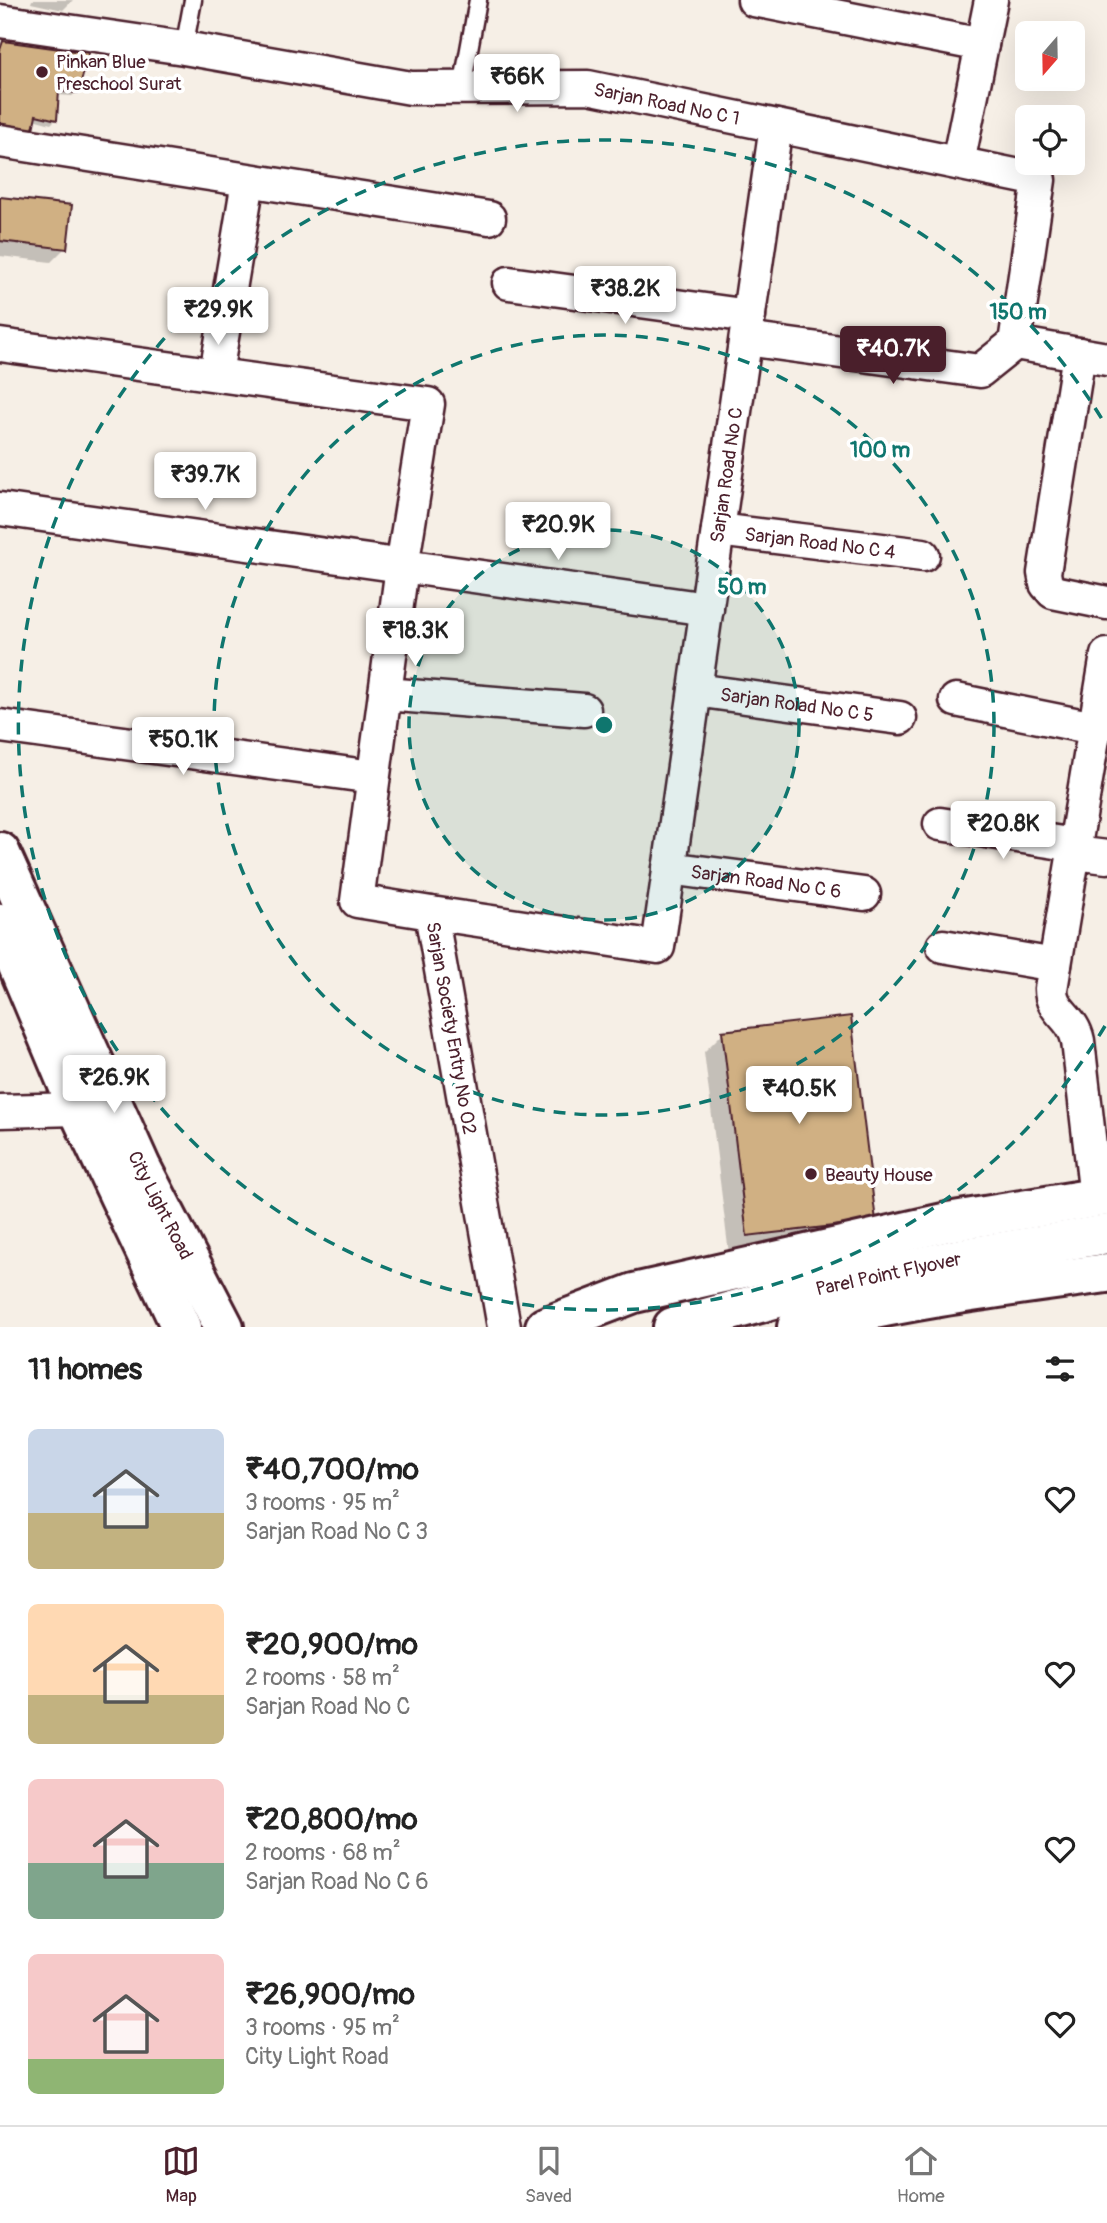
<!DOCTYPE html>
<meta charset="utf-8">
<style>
:root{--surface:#fff;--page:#f2f2f2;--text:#222;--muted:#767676;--line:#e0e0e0;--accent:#4a1f2b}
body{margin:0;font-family:Pangolin,sans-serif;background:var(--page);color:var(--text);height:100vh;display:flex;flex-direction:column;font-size:26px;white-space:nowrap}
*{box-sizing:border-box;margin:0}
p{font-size:23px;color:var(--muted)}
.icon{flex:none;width:38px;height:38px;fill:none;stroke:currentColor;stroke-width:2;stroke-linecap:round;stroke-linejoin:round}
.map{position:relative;height:1327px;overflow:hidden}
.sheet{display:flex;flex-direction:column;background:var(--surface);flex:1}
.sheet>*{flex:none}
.needle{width:46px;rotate:200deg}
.tools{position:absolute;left:1015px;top:21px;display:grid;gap:14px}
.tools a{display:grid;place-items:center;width:70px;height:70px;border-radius:10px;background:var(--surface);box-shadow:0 7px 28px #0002;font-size:35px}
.price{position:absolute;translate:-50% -60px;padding:0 16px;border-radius:7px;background:#fff;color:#222;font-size:23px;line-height:46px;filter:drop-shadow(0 2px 4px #0008)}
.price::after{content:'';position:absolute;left:50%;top:42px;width:21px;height:16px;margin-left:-10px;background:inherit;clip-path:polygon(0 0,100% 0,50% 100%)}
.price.active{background:var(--accent);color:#fff}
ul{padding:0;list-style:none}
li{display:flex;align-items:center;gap:21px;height:175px;padding:0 28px}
li span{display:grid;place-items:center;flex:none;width:196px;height:140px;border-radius:10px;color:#555}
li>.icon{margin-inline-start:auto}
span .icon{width:84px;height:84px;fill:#fffc;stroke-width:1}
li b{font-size:30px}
h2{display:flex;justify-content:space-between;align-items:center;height:84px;padding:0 28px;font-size:30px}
.tab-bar{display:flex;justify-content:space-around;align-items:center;height:98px;border-top:2px solid var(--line);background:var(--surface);font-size:19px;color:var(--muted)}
.tab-bar a{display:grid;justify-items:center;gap:4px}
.tab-bar .active{color:var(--accent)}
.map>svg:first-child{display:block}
.shadow{fill:#0003}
.building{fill:#d0b083;stroke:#4a1f2b;stroke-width:2}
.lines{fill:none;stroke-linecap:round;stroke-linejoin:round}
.lane-casing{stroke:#4a1f2b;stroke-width:21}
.street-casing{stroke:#4a1f2b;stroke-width:37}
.secondary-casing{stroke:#4a1f2b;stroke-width:44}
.primary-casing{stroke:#4a1f2b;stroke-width:44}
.lane{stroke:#fff;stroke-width:16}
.street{stroke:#fff;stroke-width:32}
.secondary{stroke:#fff;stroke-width:38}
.primary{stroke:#fff;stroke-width:38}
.ring{fill:none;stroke:#0f766e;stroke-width:3.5;stroke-dasharray:12 9}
.poi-dot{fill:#4a1f2b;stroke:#fff;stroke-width:2.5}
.labels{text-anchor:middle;stroke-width:7;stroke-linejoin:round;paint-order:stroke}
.poi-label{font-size:19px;fill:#4a1f2b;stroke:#fff;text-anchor:start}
.street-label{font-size:19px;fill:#4a1f2b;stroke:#fff}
.centre{fill:#0f766e;stroke:#fff;stroke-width:3.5}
.ring-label{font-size:21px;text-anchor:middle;font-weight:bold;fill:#0f766e;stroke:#fff;stroke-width:7;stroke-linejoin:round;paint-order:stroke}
</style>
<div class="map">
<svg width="1107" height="1327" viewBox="0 0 1107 1327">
<rect width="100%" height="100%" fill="#f6efe6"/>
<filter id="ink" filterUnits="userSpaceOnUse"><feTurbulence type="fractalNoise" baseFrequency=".0143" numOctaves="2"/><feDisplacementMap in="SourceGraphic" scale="14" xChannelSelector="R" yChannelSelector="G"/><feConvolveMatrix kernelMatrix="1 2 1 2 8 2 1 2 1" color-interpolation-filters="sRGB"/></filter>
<g filter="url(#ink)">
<g class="shadow">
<path d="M32,0H73L63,10L31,3Z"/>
<path d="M3,43L77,92L72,96L57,95L55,120L51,124L33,119L0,131V46Z"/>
<path d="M0,199L65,248L51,262L0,256Z"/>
<path d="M723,1033L874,1221L729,1254L704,1052Z"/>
</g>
<g class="building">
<path d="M3,41L89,53L78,93L59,91L57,120L36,115L32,134L0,127V50Z"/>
<path d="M0,197L72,205L67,249L0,241Z"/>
<path d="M851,1016L876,1221L747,1236L722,1031Z"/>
</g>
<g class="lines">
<defs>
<g id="lane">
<path d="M184,48L193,0"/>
<path d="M462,88L478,0"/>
</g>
<g id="street">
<path d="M754,0L982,45"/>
<path id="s1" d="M0,21L184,48L411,88L588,87L1039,180L1015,343L1107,359"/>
<path d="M0,141L489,218"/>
<path d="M958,163L991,0"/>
<path d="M509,283L749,316"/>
<path d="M746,339L980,371L1015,343"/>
<path d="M0,345L428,404L402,567L357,901L431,913"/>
<path d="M1079,354L1044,573L1046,584L1053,592L1107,603"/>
<path d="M216,374L248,181"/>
<path d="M0,509L707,609"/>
<path id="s2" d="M718,530L923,555"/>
<path id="s3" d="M695,690L900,718"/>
<path d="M385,694L584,710"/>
<path d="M956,700L1094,728"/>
<path d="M0,726L373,777"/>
<path d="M940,824L1075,845"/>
<path d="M1074,853L1107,857"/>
<path id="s4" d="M669,868L864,894"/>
<path d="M943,946L1055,965"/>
<path d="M0,1111L78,1109"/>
<path d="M1096,1198L1078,1041C1073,1016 1051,1012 1051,989L1107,655"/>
<path id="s5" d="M504,1327L431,913L658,947L776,126"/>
</g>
<g id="secondary">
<path id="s6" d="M0,852L141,1167L224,1327"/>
<path d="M0,923L78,1109L181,1327"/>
</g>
<g id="primary">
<path d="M545,1327L634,1293L948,1222L1107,1196"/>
<path id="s7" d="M673,1327L796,1293L955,1259L1107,1234"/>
<path d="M797,1327C898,1300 1003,1287 1107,1273"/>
</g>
</defs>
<use href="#lane" class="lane-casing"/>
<use href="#street" class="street-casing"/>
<use href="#secondary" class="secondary-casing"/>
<use href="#primary" class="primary-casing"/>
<use href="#lane" class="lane"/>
<use href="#street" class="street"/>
<use href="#secondary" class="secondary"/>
<use href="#primary" class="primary"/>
</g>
</g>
<circle cx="604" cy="725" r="195" fill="#0f766e" fill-opacity=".12"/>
<g class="ring">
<circle cx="604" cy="725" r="195"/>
<circle cx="604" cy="725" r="390"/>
<path d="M1105 1026A585 585 0 1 1 1105 424"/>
</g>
<g class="poi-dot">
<circle cx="42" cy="72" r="7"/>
<circle cx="811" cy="1174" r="7"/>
</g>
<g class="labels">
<g class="poi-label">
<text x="56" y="68">Pinkan Blue<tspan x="56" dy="22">Preschool Surat</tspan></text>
<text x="825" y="1181">Beauty House</text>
</g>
<g class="street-label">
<text dy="7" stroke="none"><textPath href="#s1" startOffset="674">Sarjan Road No C 1</textPath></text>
<text dy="7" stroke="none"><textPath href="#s5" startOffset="1127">Sarjan Road No C</textPath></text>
<text dy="7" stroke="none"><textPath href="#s2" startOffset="103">Sarjan Road No C 4</textPath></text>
<text dy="7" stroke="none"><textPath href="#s3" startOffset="103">Sarjan Roiad No C 5</textPath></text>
<text dy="7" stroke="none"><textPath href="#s4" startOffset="98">Sarjan Road No C 6</textPath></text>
<text transform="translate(452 1028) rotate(80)" y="7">Sarjan Society Entry No 02</text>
<text dy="7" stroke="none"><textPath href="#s6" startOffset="388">City Light Road</textPath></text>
<text dy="7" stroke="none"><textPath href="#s7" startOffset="222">Parel Point Flyover</textPath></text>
</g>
</g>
<circle cx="604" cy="725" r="10" class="centre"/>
<g class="ring-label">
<text x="1018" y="319">150 m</text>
<text x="880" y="457">100 m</text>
<text x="742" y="594">50 m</text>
</g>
</svg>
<div class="tools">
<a><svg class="needle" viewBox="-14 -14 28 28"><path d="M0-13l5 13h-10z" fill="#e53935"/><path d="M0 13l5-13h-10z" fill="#767676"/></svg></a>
<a><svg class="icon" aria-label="locate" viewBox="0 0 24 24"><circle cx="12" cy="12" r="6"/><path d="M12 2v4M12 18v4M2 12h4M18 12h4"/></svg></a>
</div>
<b class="price" style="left:517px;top:114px">₹66K</b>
<b class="price" style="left:625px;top:326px">₹38.2K</b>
<b class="price" style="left:218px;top:347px">₹29.9K</b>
<b class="price active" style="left:893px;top:386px">₹40.7K</b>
<b class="price" style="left:205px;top:512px">₹39.7K</b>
<b class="price" style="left:558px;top:562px">₹20.9K</b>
<b class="price" style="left:415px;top:668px">₹18.3K</b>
<b class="price" style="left:183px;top:777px">₹50.1K</b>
<b class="price" style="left:1003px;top:861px">₹20.8K</b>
<b class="price" style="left:114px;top:1115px">₹26.9K</b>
<b class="price" style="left:799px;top:1126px">₹40.5K</b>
</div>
<section class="sheet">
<h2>11 homes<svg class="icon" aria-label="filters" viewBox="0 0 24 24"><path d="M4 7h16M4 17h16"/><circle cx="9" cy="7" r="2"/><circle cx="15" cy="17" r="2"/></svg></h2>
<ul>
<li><span style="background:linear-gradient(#c9d6e8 60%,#c2b280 0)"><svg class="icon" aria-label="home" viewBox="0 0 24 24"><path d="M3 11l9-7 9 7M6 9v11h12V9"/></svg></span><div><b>₹40,700/mo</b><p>3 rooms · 95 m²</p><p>Sarjan Road No C 3</p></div><svg class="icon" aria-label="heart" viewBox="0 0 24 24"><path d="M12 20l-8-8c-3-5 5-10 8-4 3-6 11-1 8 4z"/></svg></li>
<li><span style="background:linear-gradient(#ffd9b3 65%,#c2b280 0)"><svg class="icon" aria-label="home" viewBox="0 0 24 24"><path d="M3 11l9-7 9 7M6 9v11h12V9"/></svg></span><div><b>₹20,900/mo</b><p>2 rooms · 58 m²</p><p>Sarjan Road No C</p></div><svg class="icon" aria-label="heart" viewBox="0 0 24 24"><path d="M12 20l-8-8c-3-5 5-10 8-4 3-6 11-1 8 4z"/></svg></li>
<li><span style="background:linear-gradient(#f6c9c9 60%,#7fa58c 0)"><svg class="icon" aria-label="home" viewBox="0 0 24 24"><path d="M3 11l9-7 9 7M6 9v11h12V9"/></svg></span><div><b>₹20,800/mo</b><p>2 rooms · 68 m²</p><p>Sarjan Road No C 6</p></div><svg class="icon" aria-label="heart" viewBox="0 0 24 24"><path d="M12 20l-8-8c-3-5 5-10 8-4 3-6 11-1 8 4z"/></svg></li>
<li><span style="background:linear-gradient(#f6c9c9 75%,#8fb573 0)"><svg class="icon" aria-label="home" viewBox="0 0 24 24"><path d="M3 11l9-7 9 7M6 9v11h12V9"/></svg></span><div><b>₹26,900/mo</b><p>3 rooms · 95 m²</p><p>City Light Road</p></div><svg class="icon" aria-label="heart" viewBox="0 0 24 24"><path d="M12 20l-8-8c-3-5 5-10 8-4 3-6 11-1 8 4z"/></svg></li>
</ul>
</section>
<nav class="tab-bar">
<a class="active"><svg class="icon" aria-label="map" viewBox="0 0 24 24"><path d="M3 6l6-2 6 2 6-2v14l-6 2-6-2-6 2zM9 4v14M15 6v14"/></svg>Map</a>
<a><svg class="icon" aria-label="saved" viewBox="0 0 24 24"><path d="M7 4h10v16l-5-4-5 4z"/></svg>Saved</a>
<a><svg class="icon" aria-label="home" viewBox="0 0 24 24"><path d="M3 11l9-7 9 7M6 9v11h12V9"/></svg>Home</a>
</nav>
